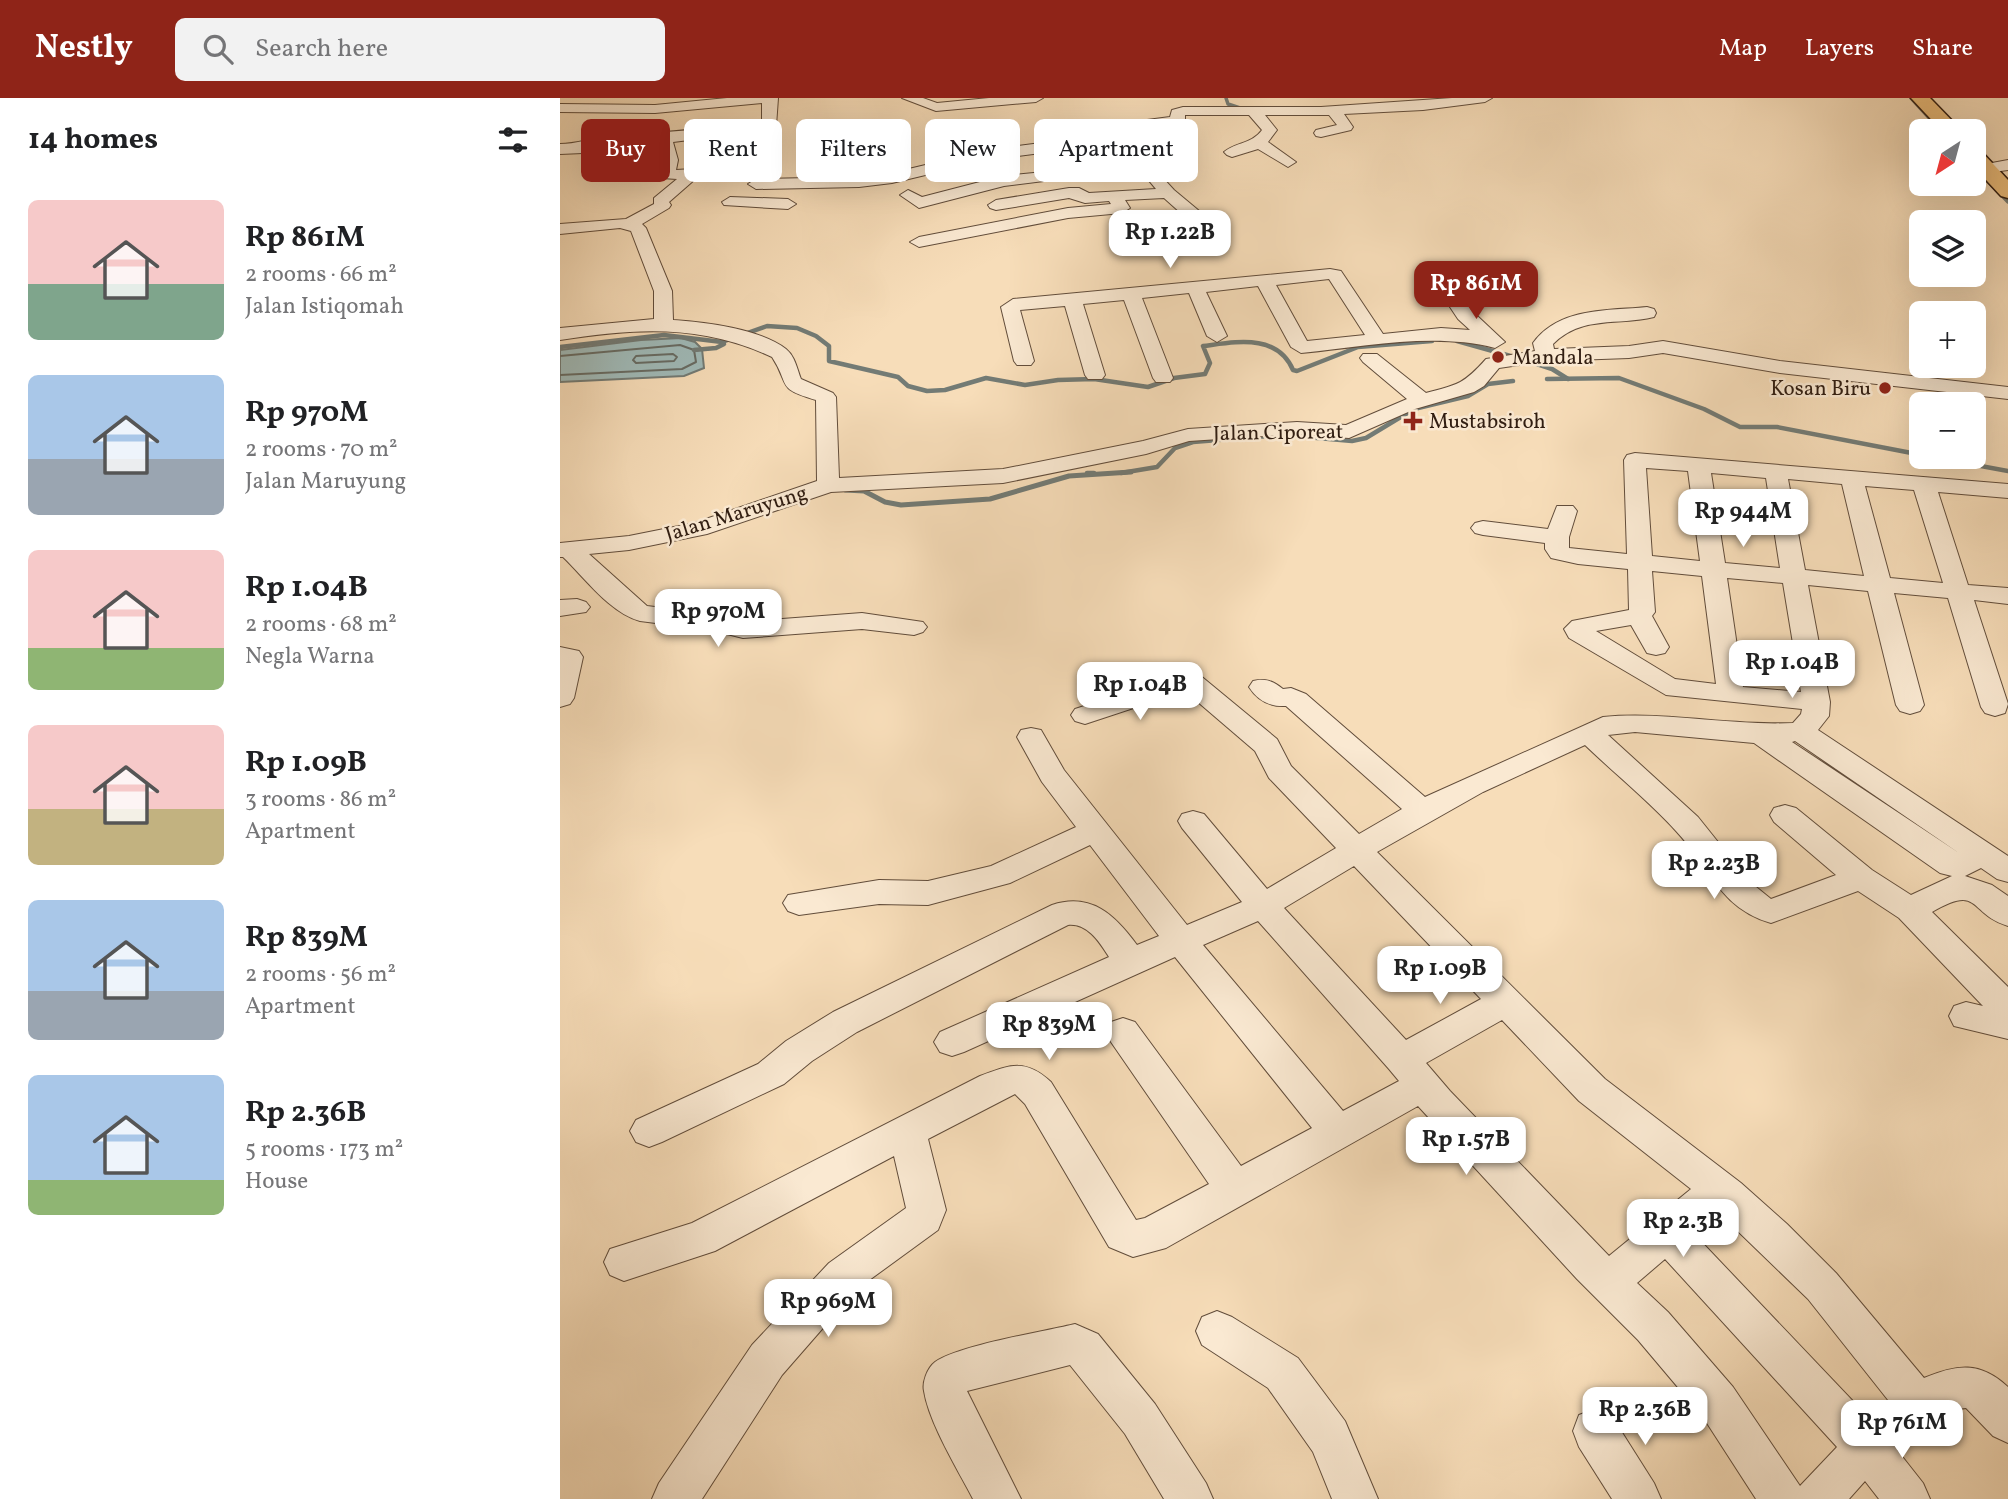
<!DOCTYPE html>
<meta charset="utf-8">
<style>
:root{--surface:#fff;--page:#f2f2f2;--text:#202124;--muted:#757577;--accent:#8f2418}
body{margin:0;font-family:Vollkorn,serif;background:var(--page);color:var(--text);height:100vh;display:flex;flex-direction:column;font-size:26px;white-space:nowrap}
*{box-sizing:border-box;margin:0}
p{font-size:23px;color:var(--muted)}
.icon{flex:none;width:38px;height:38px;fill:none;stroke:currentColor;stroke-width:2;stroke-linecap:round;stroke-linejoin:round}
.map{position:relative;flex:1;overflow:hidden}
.side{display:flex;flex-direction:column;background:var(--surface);width:560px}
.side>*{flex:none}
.banner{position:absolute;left:21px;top:21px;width:665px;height:63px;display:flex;gap:14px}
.needle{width:46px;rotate:216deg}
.tools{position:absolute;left:1349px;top:21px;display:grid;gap:14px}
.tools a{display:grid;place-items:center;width:77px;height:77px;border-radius:10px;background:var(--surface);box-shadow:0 7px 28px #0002;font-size:35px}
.price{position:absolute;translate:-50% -60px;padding:0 16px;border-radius:14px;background:#fff;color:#222;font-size:23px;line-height:46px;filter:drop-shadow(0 2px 4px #0008)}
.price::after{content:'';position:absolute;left:50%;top:42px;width:21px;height:16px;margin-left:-10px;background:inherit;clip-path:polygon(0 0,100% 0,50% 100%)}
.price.selected{background:var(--accent);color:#fff}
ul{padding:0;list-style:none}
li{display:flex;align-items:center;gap:21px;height:175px;padding:0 28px}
li span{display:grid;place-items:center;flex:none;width:196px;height:140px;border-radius:10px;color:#555}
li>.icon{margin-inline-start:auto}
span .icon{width:84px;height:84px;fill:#fffc;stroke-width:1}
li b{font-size:30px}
h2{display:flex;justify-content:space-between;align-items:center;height:84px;padding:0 28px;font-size:30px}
.tag{padding:0 24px;border-radius:10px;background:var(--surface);box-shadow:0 7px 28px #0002;font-size:24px;line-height:63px}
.tag.selected{background:var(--accent);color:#fff}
header{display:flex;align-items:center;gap:42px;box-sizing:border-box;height:98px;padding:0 35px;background:var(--accent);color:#fff}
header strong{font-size:33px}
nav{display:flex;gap:38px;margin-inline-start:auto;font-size:24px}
.search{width:490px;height:63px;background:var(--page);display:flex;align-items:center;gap:18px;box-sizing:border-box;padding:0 24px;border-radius:10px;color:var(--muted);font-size:26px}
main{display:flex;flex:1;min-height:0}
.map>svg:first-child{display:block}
.water{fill:#a0bab8;stroke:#737b75;stroke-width:2}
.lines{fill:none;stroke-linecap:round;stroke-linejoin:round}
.shore{stroke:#686c64;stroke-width:2}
.stream-far2{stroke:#737b75;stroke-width:3.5}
.stream-far1{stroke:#737b75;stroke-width:4.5}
.stream{stroke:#737b75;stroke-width:5}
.minor-casing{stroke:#624d3b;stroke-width:2}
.highway-casing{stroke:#301d11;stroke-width:3}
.minor{fill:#fae9d2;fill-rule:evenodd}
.highway{fill:#ecbe7c;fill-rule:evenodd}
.poi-dot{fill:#8f2418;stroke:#fae9d2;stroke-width:2.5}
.labels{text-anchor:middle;stroke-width:5;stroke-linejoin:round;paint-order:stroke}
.far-poi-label{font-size:21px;fill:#301d11;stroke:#fae9d2;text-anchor:start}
.far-street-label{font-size:21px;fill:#301d11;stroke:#fae9d2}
</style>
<header>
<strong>Nestly</strong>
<div class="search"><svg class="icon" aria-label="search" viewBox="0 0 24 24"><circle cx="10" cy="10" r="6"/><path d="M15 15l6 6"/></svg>Search here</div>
<nav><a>Map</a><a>Layers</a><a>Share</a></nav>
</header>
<main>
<section class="side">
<h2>14 homes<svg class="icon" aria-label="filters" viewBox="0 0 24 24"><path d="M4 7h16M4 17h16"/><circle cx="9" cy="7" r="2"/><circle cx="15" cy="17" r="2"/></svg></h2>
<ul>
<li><span style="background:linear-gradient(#f6c9c9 60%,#7fa58c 0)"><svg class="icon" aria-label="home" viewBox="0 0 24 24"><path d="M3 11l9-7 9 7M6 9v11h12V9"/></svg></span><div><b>Rp 861M</b><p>2 rooms · 66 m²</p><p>Jalan Istiqomah</p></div></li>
<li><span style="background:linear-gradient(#a9c7e8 60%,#9aa5b1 0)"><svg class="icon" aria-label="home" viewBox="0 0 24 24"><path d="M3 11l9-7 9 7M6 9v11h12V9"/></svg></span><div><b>Rp 970M</b><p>2 rooms · 70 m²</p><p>Jalan Maruyung</p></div></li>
<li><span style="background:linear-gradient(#f6c9c9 70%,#8fb573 0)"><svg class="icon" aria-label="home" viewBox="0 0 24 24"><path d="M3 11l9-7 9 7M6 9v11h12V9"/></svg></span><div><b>Rp 1.04B</b><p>2 rooms · 68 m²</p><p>Negla Warna</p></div></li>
<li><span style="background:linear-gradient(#f6c9c9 60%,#c2b280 0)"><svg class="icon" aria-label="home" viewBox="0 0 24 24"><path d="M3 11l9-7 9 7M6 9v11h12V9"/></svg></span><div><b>Rp 1.09B</b><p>3 rooms · 86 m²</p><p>Apartment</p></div></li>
<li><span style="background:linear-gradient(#a9c7e8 65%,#9aa5b1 0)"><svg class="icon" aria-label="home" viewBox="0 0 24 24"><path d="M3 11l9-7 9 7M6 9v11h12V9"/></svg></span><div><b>Rp 839M</b><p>2 rooms · 56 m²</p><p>Apartment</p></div></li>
<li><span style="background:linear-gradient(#a9c7e8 75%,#8fb573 0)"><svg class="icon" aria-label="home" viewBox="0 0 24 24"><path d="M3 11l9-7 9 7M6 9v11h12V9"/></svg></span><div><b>Rp 2.36B</b><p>5 rooms · 173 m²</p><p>House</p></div></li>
</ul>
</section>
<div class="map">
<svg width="1448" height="1401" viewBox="0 0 1448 1401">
<rect width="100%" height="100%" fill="#f7ddb9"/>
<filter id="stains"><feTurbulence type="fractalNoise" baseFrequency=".00286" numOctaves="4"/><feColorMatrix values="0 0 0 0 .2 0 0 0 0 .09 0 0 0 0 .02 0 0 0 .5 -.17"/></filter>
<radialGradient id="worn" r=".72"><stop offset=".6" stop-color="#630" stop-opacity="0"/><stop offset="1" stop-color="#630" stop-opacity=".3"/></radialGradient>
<path class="water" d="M121,240L135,244L142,251L144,270L124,278L0,284V252L81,242Z"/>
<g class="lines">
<g class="shore">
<path d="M113,256L117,259L114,263L76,265L73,262L76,258Z"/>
<path d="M0,258L120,247L134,252L136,264L122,271L0,277"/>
</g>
<g class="stream-far2">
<path d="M666,0L668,6L680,10"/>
<path d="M1351,0L1381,33"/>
<path d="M496,32L556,29"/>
<path d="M573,41L605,35L602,25"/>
<path d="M1414,69L1448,104"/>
</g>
<g class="stream-far1">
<path d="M897,243L954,259"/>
<path d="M0,249L104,237L162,244L207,228L237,230L256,238L269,248V263L338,279L348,288L367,293L385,292L426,280L465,287L498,282L534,281L588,289L614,280L645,276L650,265L643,248C676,244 717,235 733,272L737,273L798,249L872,243"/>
<path d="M134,252L156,250L164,246"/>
<path d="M964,262L992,271L1008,281"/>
<path d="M987,281L1059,280L1144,311L1180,329H1217L1362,357"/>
<path d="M1372,359L1448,373"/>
<path d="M527,375H534"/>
<path d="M561,375L597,369L615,350L633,344L723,337L792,343L806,340L854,311L908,298L928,286L953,283"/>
</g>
<path class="stream" d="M285,392L304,393L325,404L341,407L430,401L509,378L571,374"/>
<defs>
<g id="minor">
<path d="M167,0H218L216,28L209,32L113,44L118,62L116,72L133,71L141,76L109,104L111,107L109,110L82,126L86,130L112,193L113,222C146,224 200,231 226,251C235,258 237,271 241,281L273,295L276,299L279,380L443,371L583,343L628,331L737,324L786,327L847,301L803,264L800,260L803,256H817L866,295C897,287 904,286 926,261L975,253L973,245C999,209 1048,213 1087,209L1094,211L1096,215L1094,219C1057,228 1022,217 993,246L994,251L1069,248L1103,243L1220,263L1448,289V301L1220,275L1103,255L1069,260L986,263L939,270L924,288L914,294L855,311L789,340L737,336L629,343L586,356L443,385L271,394L147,436L69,452L29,456L87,508L151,516L183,524L302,515L363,524L367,529L363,534L354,537L302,531L183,540L151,532L80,523C50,515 25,480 3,459H0V445L69,438L134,425L257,383L256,302C215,290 231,288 212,259C141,226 76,230 0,242V230L94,221V193L71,133L60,130L0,136V126L66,121L94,106V100L117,81L102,80L100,77L102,62L98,45L42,48L23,55L0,56V46C16,46 28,41 43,39C96,35 148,31 202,24V5L95,15L0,14V6L95,7Z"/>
<path d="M342,0H363L377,5L429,0H483L476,4L376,13Z"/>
<path d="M892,0H932L925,4L863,12L784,16L793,29L791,32L761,39L756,38L754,35L756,32L777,27L769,17H705L717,32L708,44L736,64L728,69L698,51L672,59L667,57L664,54C676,44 692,46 702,32L689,17H625V21L620,26L562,33L563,39L574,38L581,42L579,45L564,48L568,60L591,67L614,92L644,117L646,121L638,126L632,125L604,100L565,102L570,110L562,115L508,120L359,149L350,144L359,139L508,110L551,106L549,103L525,105L509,100L436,112L430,110L428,107L436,102L509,90H519L529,95L596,91L581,73L556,66L550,50L504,52L428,62L332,85L299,89L196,91L188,86L196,81L299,79L332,75L428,52L504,42L548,41L549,27L610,19L612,12L623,9H761Z"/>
<path d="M1448,62V72L1426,75L1418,70L1421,67Z"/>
<path d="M494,73L500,75L502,78L500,81L444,88L359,110L340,97L348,92L362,99L443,78Z"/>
<path d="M170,99L228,101L236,106L228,111L164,107L162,104Z"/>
<path d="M770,171L781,173L823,236L881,230L910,232L898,221L868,176L871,172H883L912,213L945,244L935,250C873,234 805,249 741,255L731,249L698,188L646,194L667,238L657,244L647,238L629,195L582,200L613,280L610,284H596L593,280L564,202L523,206L545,277L542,281H528L525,277L505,208L460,212L474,263L471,267H457L454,263L441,209L453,201ZM769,181L805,237L747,243L716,187Z"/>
<path d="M1075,355L1448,386V400L1378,394L1408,487L1448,490V506L1414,502L1448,606L1445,615L1435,618L1425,615L1421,609L1388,500L1334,495L1364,607L1360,613L1350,616L1340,613L1336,607L1308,493L1248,487L1270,604L1269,618L1258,632L1448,758V784L1437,781L1421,770L1405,778L1432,787L1448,798V828C1408,816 1421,785 1372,814L1448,889V941L1394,928L1389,918L1394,908L1406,904L1423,908L1339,820L1298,793L1211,825C1159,810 1151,770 1116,733C1088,702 1055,676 1025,647L923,694L817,754L1045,981L1181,1085L1227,1126L1276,1175L1364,1280C1397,1266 1420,1263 1448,1289V1345L1433,1338L1406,1310C1379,1312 1357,1333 1337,1352L1363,1385L1370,1401H1319L1305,1383L1289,1401H1196L1143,1319L1078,1242L1017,1181L858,1008L606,1150L573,1159L549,1149L465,1006L455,996L368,1041L386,1112L378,1132L297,1191L222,1277L142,1401H92L99,1385L192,1247L269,1165L346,1110L334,1058L155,1153L64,1183L50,1177L44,1164L50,1151L132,1125L420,978C450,967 465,960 491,984L576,1122L585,1120L649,1086L551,944L545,934L551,924L563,920L575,924L681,1068L752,1030L615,859L404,954L392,958L380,954L374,944L380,934L549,859C540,845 528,825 508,827L297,934L252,963L224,986L102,1044L89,1049L76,1044L70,1033L76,1022L198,966L226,943L273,914L492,807C531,794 555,817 577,847L599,838L530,747L450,785L368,807L319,806L239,817L228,813L223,805L228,797L319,782L368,783L431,768L516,729L482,684L457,639L461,632L471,630L481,632L504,672L627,827L682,804L622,730L618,723L622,716L633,713L644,716L707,791L776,750L709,680L695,653L625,593L525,626L515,623L511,617L515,611L624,576L642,579L717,641L731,668L799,736L842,711L726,608C710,609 698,603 689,589L693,583C706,580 713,583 723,591L731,590L746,596L865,699L1043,619C1106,613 1169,628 1233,625L1241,616L1242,611L1106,597L1009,540L1004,531L1012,523L1069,512L1068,471L1018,466L991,460L985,451V445L923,437L915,435L911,430L915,425L923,423L988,431L997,408H1013L1017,413L1009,439V450L1067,456L1064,362L1067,357ZM1086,370L1128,373L1140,463L1092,458ZM1151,375L1206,380L1220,470L1165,465ZM1228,381L1282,386L1304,478L1245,472ZM1305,388L1354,392L1383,485L1330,480ZM1092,473L1142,478L1156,586L1115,581L1036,533L1071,527L1087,555L1096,557L1105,555L1109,549L1092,518L1095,514ZM1167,480L1223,485L1241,594L1183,589ZM1075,634L1194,645L1380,775L1392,778L1351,797L1312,772L1236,710L1225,707L1214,710L1210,717L1214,724L1276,777L1211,801L1190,784L1138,719L1048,637ZM1235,643L1399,755L1232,644ZM794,768L921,901L846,942L724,810ZM698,823L829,971L839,983L783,1013L643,847ZM942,922L1019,1003L1131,1091L1049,1158L890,993L866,965ZM1159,1115L1248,1201L1328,1302L1308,1319L1134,1136ZM1105,1161L1277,1349L1240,1388L1173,1289L1108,1214L1077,1185Z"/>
<path d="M17,501L26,504L30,509L26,514L0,518V502Z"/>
<path d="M0,549L19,553L23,559L14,600L10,606L0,609Z"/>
<path d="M657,1213L672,1219L738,1260L785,1323L818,1401H772L753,1354L708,1290L642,1247L636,1233L642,1219Z"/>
<path d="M515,1226L538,1236L595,1306L646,1385L653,1401H604L565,1336L510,1267L407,1293L461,1401H413C398,1372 369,1325 364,1293C362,1285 367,1270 375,1264C400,1247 482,1234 515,1226Z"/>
<path d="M1035,1311L1051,1317L1094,1385L1101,1401H1052L1019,1349L1013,1333L1019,1317Z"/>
</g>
<g id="highway">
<path d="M1351,0H1370L1402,33H1382Z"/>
<path d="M1414,51L1421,53L1448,82V100L1441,98L1414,69Z"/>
</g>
</defs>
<use href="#minor" class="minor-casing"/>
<use href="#highway" class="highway-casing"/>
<use href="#minor" class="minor"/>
<use href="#highway" class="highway"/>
</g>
<g class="poi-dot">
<circle cx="938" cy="259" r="7"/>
<circle cx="1325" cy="290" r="7"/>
<path d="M849.5 312.5h7v7h7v7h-7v7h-7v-7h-7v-7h7z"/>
</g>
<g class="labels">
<g class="far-poi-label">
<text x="952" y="266">Mandala</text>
<text x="1311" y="297" text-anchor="end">Kosan Biru</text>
<text x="869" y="330">Mustabsiroh</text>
</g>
<g class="far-street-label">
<text transform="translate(718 334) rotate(-1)" y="7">Jalan Ciporeat</text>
<text transform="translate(176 415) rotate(-17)" y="7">Jalan Maruyung</text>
</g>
</g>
<rect width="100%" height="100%" filter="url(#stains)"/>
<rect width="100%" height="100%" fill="url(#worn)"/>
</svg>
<div class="tools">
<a><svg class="needle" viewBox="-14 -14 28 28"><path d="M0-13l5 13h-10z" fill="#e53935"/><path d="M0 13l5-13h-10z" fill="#757577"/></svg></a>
<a><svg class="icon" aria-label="layers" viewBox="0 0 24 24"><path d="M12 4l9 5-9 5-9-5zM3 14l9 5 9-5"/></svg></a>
<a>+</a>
<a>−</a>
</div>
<b class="price" style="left:610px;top:172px">Rp 1.22B</b>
<b class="price selected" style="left:916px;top:223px">Rp 861M</b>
<b class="price" style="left:1183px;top:451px">Rp 944M</b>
<b class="price" style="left:158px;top:551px">Rp 970M</b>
<b class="price" style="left:1232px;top:602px">Rp 1.04B</b>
<b class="price" style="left:580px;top:624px">Rp 1.04B</b>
<b class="price" style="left:1154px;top:803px">Rp 2.23B</b>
<b class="price" style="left:880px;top:908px">Rp 1.09B</b>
<b class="price" style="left:489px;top:964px">Rp 839M</b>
<b class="price" style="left:906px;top:1079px">Rp 1.57B</b>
<b class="price" style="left:1123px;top:1161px">Rp 2.3B</b>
<b class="price" style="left:268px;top:1241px">Rp 969M</b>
<b class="price" style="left:1085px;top:1349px">Rp 2.36B</b>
<b class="price" style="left:1342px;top:1362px">Rp 761M</b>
<div class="banner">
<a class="tag selected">Buy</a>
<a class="tag">Rent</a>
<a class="tag">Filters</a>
<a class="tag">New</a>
<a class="tag">Apartment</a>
</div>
</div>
</main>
